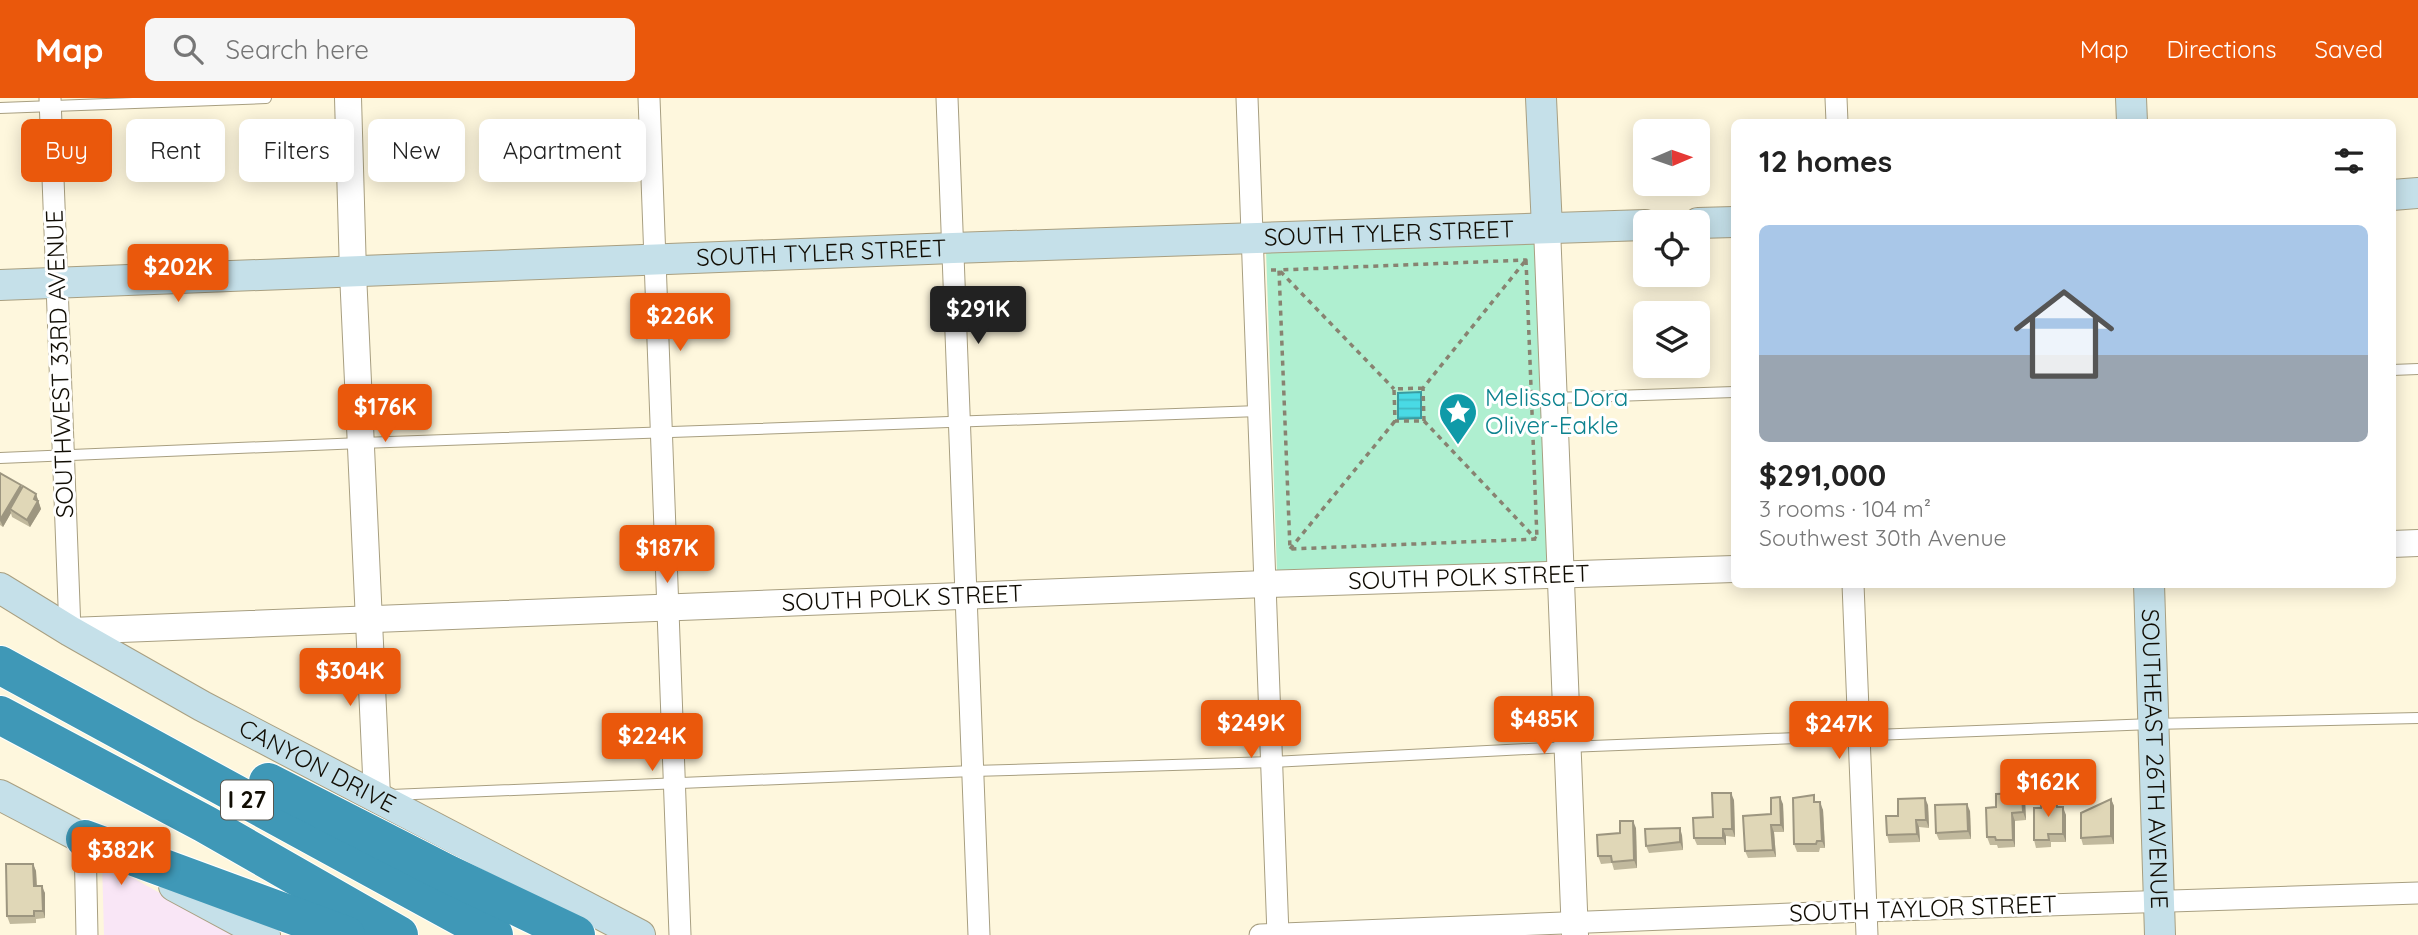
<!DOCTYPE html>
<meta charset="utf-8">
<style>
:root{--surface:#fff;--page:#f6f6f6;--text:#222;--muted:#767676;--accent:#ea580c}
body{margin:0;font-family:Quicksand,sans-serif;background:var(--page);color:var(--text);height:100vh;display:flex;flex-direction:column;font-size:26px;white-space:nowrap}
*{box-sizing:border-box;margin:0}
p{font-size:23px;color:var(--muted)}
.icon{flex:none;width:38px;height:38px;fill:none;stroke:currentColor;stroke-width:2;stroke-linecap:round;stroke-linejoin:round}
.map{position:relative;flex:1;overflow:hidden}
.panel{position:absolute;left:1731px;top:21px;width:665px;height:469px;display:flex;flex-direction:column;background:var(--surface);border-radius:10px;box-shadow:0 4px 18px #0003}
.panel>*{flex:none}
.guide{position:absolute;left:21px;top:21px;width:665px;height:63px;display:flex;gap:14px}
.needle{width:46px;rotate:88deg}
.controls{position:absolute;left:1633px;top:21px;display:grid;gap:14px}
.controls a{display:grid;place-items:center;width:77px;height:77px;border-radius:10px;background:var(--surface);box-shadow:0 4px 18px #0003;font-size:35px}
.price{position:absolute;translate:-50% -60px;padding:0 16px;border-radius:7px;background:var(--accent);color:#fff;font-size:23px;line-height:46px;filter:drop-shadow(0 2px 4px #0008)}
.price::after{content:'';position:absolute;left:50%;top:42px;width:21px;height:16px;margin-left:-10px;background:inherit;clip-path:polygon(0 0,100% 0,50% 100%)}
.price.selected{background:#222;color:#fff}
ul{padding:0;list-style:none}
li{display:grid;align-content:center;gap:14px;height:371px;padding:0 28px}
li span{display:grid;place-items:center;height:217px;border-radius:10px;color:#555}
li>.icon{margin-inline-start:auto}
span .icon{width:126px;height:126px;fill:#fffc;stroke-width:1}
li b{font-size:30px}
h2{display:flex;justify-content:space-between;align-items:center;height:84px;padding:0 28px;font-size:30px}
.pill{padding:0 24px;border-radius:10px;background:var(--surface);box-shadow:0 4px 18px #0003;font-size:24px;line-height:63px}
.pill.selected{background:var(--accent);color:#fff}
header{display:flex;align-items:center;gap:42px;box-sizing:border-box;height:98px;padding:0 35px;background:var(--accent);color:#fff}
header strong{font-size:33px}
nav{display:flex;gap:38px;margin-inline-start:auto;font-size:24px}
.search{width:490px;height:63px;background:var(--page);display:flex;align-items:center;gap:18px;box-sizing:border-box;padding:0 24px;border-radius:10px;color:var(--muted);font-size:26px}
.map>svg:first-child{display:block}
.education{fill:#f9e6f6}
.green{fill:#afefd0}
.water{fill:url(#water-rules);stroke:#389ca2;stroke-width:2}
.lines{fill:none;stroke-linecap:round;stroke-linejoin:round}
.service-casing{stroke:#a89f81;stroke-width:12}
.minor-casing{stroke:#a89f81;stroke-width:23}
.tertiary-casing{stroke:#a89f81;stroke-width:28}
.secondary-casing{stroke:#a89f81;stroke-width:32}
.motorway-casing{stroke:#fff;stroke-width:40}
.path{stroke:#888371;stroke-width:3.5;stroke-dasharray:5 5;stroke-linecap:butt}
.service{stroke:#fff;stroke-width:10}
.minor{stroke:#fff;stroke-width:21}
.tertiary{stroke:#fff;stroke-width:26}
.secondary{stroke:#c5e0e9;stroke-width:30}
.motorway{stroke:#3f98b7;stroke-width:38}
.wall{fill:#c1b99d}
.shaded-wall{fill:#9d9680}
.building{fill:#e0d7b7;stroke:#9d9680;stroke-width:2}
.labels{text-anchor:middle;stroke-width:6;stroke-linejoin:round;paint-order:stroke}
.shield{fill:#fff;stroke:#58564f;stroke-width:2}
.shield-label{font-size:23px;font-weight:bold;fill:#110d04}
.street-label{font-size:24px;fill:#110d04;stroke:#fff}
.culture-label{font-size:24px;fill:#0d838f;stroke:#fff;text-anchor:start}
</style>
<header>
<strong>Map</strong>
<div class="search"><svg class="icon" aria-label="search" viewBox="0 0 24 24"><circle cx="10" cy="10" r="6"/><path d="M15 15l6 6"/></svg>Search here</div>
<nav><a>Map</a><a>Directions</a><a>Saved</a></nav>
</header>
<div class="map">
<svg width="2418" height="837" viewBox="0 0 2418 837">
<defs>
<pattern id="water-rules" width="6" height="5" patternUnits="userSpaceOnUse" patternTransform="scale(1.75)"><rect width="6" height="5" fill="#49dae5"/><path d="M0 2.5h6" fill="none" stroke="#3fbac3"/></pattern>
</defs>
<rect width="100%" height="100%" fill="#fef7dd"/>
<path class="education" d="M102,763L236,837H104Z"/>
<path class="green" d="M1538,142L1550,464L1277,475L1266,152Z"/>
<path class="water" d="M1421,294V320L1398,321V295Z"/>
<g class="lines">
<defs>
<g id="service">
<path d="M0,10L266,0"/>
<path d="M2392,272L2418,271"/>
<path d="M1553,300L1734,294"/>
<path d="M0,360L361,345L1259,313"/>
<path d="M391,697L973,673L1272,664L1567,649L2152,626L2418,620"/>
</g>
<g id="minor">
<path d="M50,0L70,533"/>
<path d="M649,0L680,837"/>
<path d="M947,0L979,837"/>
<path d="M1247,0L1278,837"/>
<path d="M1836,0L1837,24"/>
<path d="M1853,486L1867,837"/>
<path d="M85,741L87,837"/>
<path d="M1260,837L1866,813L2418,795"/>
</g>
<g id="tertiary">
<path d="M348,0L353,175L377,698"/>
<path d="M1547,130L1575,837"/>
<path d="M2392,446L2418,445"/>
<path id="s1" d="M70,533L1266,486L1734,471"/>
</g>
<g id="secondary">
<path d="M1541,0L1547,130"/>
<path d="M2131,0L2132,24"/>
<path d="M2392,97L2418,95"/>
<path d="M1698,125L1734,124"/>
<path id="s2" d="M0,187L953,150L1645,127"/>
<path id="s3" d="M2149,486L2160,837"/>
<path id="s4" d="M0,490L70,533L202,608L640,837"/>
<path d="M0,697L105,752"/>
<path d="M174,788L265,837"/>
</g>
<g id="motorway">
<path d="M0,567L494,837"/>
<path d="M0,617L205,726L399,837"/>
<path d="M268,684L446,775L576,837"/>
<path d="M85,741L346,837"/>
</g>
</defs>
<use href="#service" class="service-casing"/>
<use href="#minor" class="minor-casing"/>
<use href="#tertiary" class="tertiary-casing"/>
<use href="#secondary" class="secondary-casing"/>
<use href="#motorway" class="motorway-casing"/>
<g class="path">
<path d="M1526,162L1537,441L1290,451L1279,172Z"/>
<path d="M1271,172H1279L1394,291"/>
<path d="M1423,290L1394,291L1395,323H1424L1423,290L1526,162"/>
<path d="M1424,323L1536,441"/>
<path d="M1290,451L1395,323"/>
</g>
<use href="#service" class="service"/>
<use href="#minor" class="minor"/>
<use href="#tertiary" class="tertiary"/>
<use href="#secondary" class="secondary"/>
<use href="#motorway" class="motorway"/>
</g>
<g class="wall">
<path d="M0,375L22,390L36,396L41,411L30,429L12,419L11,415L3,429L0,427Z"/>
<path d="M2055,696L2058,709L2066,717V744H2051V749L2036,750L2034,742Z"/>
<path d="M2111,701L2114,708V746L2083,747L2081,740Z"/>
<path d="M1734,702L1735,739L1726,738V747H1697L1694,740L1713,719Z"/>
<path d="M2025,702L2026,722L2015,723V749L1998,750L1997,747H1990L1987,739L1996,709Z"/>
<path d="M1817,704L1823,712L1825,750H1820L1819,754H1797L1794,746Z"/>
<path d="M1783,706L1784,734H1774L1776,759L1748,760L1745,753Z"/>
<path d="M1928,707L1929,730L1919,729L1920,744L1889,745L1887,737L1898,718Z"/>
<path d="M1970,713L1971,741L1939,742L1936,735Z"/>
<path d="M1636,730L1637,770L1614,772L1612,765L1601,766L1598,758L1620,735Z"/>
<path d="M1682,737L1683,752L1649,755L1646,748Z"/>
<path d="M33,766L36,773L37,788L45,795V820L36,821V825L10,826L7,818Z"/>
</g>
<g class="shaded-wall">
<path d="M21,387L23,394L10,411L11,415L3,429L0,422Z"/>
<path d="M36,396L41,411L30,429L27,422L34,401Z"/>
<path d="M1731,695L1734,702L1735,739L1732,731Z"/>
<path d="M2022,695L2025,702L2026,722L2023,714Z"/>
<path d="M1780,699L1783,706L1784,734L1781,727Z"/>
<path d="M1925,700L1928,707L1929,730L1926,722Z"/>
<path d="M2111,701L2114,708V746L2111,738Z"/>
<path d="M1820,704L1823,712L1825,750L1822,743Z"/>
<path d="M1967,706L1970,713L1971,741L1968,733Z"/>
<path d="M2063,709L2066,717V744L2063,736Z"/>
<path d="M2012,715L2015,723V749L2013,742Z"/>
<path d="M1916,722L1919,729L1920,744L1917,736Z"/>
<path d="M1633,723L1636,730L1637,770L1634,762Z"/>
<path d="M1771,727L1774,734L1776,759L1773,752Z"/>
<path d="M1680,730L1682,737L1683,752L1680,744Z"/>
<path d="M1723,731L1726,738V747L1723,740Z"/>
<path d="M33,766L36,773L37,796L34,788Z"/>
<path d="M42,788L45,795V820L43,813Z"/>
</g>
<g class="building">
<path d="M0,375L21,387L0,422Z"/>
<path d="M23,388L36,396L34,401L38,403L27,422L10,411Z"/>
<path d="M1712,695H1731L1732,731H1723V740H1694L1693,720L1713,719Z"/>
<path d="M2022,695L2023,714L2012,715L2013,742H1996L1995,739H1987L1986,710L1996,709V696Z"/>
<path d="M2055,696L2057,709H2063V736H2048L2049,742H2034V710H2041L2042,697Z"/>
<path d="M1814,697V704H1820L1822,743H1817L1816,746H1794L1793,700Z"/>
<path d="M1780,699L1781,727H1771L1773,752L1745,753L1743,718L1771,716V700Z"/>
<path d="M1925,700L1926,722H1916L1917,736L1887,737L1886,718H1898V701Z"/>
<path d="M2111,701V738L2081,740V715Z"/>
<path d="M1967,706L1968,733L1936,735L1935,707Z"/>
<path d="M1620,723H1633L1634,762L1612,764L1611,758H1598L1597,737L1620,735Z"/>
<path d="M1680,730V744L1646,748L1645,731Z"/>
<path d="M6,766H33L34,788H42L43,813H34V818H7Z"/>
</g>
<defs>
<symbol id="sight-pin" viewBox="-11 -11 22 30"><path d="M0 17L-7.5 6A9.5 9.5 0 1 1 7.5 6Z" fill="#0f9aa8" stroke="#fff"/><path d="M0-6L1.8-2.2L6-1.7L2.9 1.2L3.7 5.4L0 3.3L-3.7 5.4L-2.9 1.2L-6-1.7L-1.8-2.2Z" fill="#fff"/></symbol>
</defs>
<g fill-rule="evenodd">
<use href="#sight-pin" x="1436" y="292" width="44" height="60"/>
</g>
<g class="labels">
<rect class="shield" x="221" y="682.5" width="52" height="39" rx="5"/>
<g class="shield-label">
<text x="247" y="710">I 27</text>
</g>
<g class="street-label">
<text dy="8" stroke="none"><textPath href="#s2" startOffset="1390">SOUTH TYLER STREET</textPath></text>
<text dy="8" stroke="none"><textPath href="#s2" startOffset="822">SOUTH TYLER STREET</textPath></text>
<text transform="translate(60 266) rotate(-92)" y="8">SOUTHWEST 33RD AVENUE</text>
<text dy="8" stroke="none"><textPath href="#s1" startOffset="1400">SOUTH POLK STREET</textPath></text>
<text dy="8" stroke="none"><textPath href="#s1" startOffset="833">SOUTH POLK STREET</textPath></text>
<text dy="8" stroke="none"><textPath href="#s3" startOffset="175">SOUTHEAST 26TH AVENUE</textPath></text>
<text dy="8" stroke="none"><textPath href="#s4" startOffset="364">CANYON DRIVE</textPath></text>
<text transform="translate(1923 811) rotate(-2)" y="8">SOUTH TAYLOR STREET</text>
</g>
<g class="culture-label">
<text x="1485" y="308">Melissa Dora<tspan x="1485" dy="28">Oliver-Eakle</tspan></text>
</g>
</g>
</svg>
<div class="controls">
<a><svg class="needle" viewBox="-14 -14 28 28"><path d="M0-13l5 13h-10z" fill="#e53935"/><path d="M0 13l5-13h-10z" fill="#767676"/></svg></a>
<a><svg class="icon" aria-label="locate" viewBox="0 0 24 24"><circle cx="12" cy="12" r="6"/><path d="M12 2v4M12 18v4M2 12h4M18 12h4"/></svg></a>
<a><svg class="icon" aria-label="layers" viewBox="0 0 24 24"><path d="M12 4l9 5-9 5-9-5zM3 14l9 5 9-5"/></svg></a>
</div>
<b class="price" style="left:178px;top:206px">$202K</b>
<b class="price selected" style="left:978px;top:248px">$291K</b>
<b class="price" style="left:680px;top:255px">$226K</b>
<b class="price" style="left:385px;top:346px">$176K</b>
<b class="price" style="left:667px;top:487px">$187K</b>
<b class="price" style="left:350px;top:610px">$304K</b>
<b class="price" style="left:1544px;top:658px">$485K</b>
<b class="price" style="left:1251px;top:662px">$249K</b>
<b class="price" style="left:1839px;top:663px">$247K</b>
<b class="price" style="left:652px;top:675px">$224K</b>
<b class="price" style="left:2048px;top:721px">$162K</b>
<b class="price" style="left:121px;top:789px">$382K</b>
<div class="guide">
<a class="pill selected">Buy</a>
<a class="pill">Rent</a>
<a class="pill">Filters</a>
<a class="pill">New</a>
<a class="pill">Apartment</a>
</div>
<section class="panel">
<h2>12 homes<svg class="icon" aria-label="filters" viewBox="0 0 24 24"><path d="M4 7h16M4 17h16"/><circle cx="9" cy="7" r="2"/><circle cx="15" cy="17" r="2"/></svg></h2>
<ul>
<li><span style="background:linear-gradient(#a9c7e8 60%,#9aa5b1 0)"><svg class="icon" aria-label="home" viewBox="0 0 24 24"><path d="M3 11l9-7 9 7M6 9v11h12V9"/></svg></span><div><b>$291,000</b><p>3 rooms · 104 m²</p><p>Southwest 30th Avenue</p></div></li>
</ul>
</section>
</div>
